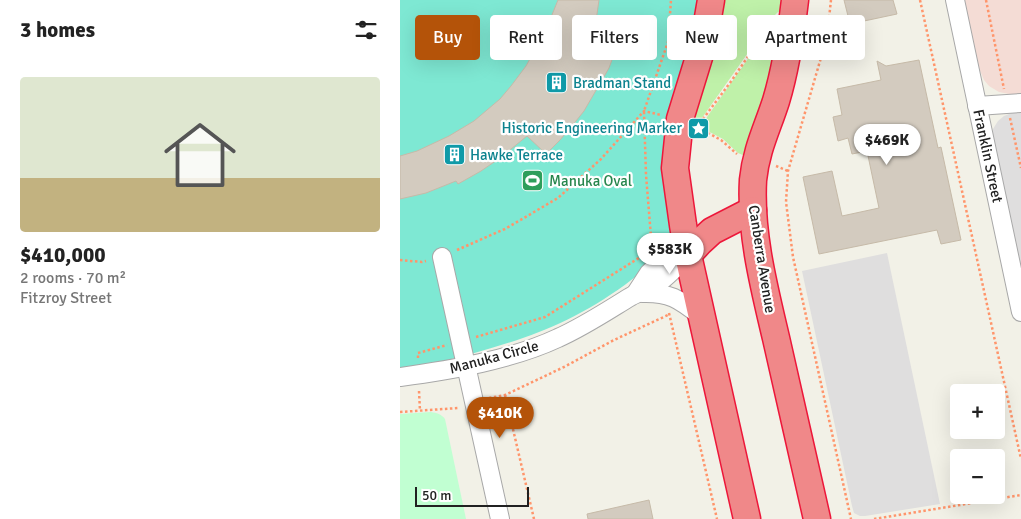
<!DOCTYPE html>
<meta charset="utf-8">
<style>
:root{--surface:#fff;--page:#f6f6f6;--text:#222;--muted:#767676;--accent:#b45309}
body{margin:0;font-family:Signika,sans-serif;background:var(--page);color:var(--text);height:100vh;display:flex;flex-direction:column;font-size:19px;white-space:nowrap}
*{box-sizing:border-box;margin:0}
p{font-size:16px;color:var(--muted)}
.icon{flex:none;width:28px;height:28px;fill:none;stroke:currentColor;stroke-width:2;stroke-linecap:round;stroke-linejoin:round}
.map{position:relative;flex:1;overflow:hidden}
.details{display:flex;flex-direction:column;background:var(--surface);width:400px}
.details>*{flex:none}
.guide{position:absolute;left:15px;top:15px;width:475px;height:45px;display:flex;gap:10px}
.controls{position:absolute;left:550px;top:384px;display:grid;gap:10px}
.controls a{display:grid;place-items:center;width:55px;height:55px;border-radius:5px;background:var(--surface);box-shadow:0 5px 20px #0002;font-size:25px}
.scale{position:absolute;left:15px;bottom:12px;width:114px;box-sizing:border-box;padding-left:5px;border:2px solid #212121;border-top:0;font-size:14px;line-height:18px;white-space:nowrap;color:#212121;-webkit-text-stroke:4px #fff;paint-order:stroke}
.price{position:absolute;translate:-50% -42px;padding:0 11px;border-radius:18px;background:#fff;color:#222;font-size:16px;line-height:32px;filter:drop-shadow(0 1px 2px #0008)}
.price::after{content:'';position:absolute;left:50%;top:30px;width:15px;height:11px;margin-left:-8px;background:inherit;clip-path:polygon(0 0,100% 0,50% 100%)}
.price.on{background:var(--accent);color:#fff}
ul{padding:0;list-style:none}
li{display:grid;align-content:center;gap:10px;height:265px;padding:0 20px}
li span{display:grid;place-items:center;height:155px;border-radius:5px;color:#555}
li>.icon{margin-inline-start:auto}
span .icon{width:90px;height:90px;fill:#fffc;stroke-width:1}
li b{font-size:21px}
h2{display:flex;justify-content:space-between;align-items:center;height:60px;padding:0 20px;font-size:21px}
.chip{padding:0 18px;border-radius:5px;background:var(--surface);box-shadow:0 5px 20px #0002;font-size:18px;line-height:45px}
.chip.on{background:var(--accent);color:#fff}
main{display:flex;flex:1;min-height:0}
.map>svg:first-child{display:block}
.residential{fill:#dfdede}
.commercial{fill:#f4dcd5}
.grass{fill:#bff1a9}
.park{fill:#c1ffd2}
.pitch{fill:#7ee8d3}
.building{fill:#d3cbbf;stroke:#c6baa8}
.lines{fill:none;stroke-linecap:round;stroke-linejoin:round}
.minor-casing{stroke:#a8a8a8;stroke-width:20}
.highway-casing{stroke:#ed173a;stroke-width:29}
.path{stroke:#ff956b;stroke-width:2.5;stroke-dasharray:2.5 2.5;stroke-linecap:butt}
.minor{stroke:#fff;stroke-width:18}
.highway{stroke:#f08889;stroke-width:26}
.labels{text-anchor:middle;stroke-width:4.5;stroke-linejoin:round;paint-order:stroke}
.culture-label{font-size:15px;fill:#0d838f;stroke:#fff;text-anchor:start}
.street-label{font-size:15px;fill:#212121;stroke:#fff}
.leisure-label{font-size:15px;fill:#27864d;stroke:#fff;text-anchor:start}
</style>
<main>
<section class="details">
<h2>3 homes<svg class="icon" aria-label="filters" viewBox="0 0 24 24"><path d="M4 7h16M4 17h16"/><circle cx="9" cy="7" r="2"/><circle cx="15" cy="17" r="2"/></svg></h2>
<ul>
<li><span style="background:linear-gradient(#dfe7d0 65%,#c2b280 0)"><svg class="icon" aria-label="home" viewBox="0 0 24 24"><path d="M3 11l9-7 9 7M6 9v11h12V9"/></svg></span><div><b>$410,000</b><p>2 rooms · 70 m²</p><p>Fitzroy Street</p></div></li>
</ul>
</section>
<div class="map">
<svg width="621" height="519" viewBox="0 0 621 519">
<rect width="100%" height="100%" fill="#f2f1e7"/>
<g class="residential">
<path d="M614,112H621V283L591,135L593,129L598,121L604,116Z"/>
<path d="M487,253L540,504L465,516H460L454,513L452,506L402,271Z"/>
</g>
<path class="commercial" d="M564,0H621V94H609L599,92L589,86L584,80L578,66Z"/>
<g class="grass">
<path d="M317,0H386L385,11L378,12L374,16L297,125L290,122Z"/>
<path d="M379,16H381L374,71L345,156L338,153L323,139L300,127L376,19Z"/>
</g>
<path class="park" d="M31,412C37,413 41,414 45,419L66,519H0V414Z"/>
<path class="pitch" d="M0,0H297C292,41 279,80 267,120C261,161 268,198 272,239L270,243C263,250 256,258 249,265C220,292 176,318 139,332C117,341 94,347 71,354C47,360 25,367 0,368Z"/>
<g class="building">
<path d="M158,0H199L195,28L220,38L209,68L184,111L176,121L160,140L146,154L127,136L100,158L81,171L58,184L56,181L26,193L0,199V156L17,151L49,136L74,121L100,99L111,86L126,66L145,32Z"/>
<path d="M444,0H493L497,14L450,24Z"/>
<path d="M519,60L538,148L541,147L561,240L541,244L537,230L419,254L403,177L432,171L442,216L479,208L467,151L452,154L448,138L438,141L433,117L442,115L437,89L481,80L477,61L486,66Z"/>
<path d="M249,500L253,519H188L187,514Z"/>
</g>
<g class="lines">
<defs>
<g id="minor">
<path d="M555,0L621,312"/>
<path d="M577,106L621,103"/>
<path d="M42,257L100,519"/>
<path d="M236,293L249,273L285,239"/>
<path d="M242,293C271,292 280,300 302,317"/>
<path d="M0,377C51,370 111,360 158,338C183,327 207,311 230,297C237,293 244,291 251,288C265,280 277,266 288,255"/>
</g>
<g id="highway">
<path d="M311,0L306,29L300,54L280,119L275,168L283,225L288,255L347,519"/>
<path d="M395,0C391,34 386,68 376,101C367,129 356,150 353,180C350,233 364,287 376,338C390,398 403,459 417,519"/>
<path d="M288,255L300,242L312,231L353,210"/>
</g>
</defs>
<use href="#minor" class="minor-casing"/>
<use href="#highway" class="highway-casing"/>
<g class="path">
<path d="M431,0L427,37L388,171L386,202L393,257L451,519"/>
<path d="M520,0L621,459"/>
<path d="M586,0L604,89"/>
<path d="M610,118L621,168"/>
<path d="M303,119L332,80L370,24"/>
<path d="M299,128L321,140L337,154"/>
<path d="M376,166L388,171"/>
<path d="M252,249L246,175L244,111L268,42L271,0"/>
<path d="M57,250L105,229L158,198L201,159L244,111L261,115"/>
<path d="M0,260L22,262L26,261"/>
<path d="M269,313L317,519"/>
<path d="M76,337L145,317L242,256"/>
<path d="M18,358V353L47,345"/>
<path d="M19,391L20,411"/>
<path d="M105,395L134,519"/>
<path d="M89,398L105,395L164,367L214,340L268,315"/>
<path d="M0,412L58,408"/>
<path d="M474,519L621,495"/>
</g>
<use href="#minor" class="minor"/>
<use href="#highway" class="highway"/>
</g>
<defs>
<symbol id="building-square" viewBox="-11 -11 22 22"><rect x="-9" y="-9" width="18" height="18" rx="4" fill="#0f9aa8" stroke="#fff"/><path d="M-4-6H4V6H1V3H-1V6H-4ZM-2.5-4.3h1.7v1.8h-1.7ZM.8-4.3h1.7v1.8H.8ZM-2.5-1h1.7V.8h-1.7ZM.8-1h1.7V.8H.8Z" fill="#fff"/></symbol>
<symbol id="sight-square" viewBox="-11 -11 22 22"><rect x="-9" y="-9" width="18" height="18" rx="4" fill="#0f9aa8" stroke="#fff"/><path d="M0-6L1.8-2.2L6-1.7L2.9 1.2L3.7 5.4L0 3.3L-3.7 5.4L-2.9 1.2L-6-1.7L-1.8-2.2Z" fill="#fff"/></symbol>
<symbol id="stadium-square" viewBox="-11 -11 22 22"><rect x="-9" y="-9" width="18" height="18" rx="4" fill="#2e9e5b" stroke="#fff"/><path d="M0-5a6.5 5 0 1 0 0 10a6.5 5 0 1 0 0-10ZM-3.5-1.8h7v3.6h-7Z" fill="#fff"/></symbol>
</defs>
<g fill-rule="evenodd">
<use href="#building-square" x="144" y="70" width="25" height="25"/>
<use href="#sight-square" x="286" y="116" width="25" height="25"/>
<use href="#building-square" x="42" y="142" width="25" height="25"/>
<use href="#stadium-square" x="120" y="168" width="25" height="25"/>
</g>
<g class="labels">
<g class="culture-label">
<text x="173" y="88">Bradman Stand</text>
<text x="282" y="133" text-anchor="end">Historic Engineering Marker</text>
<text x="70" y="160">Hawke Terrace</text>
</g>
<g class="street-label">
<text transform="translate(588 156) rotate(78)" y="5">Franklin Street</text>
<text transform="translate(362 259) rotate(81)" y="5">Canberra Avenue</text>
<text transform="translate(94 357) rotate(-15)" y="5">Manuka Circle</text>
</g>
<g class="leisure-label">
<text x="149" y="186">Manuka Oval</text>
</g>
</g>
</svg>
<div class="controls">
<a>+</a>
<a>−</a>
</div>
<div class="scale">50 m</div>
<b class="price" style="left:487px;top:166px">$469K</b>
<b class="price" style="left:270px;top:275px">$583K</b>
<b class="price on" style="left:100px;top:439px">$410K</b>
<div class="guide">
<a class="chip on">Buy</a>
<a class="chip">Rent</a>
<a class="chip">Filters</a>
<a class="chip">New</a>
<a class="chip">Apartment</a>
</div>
</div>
</main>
